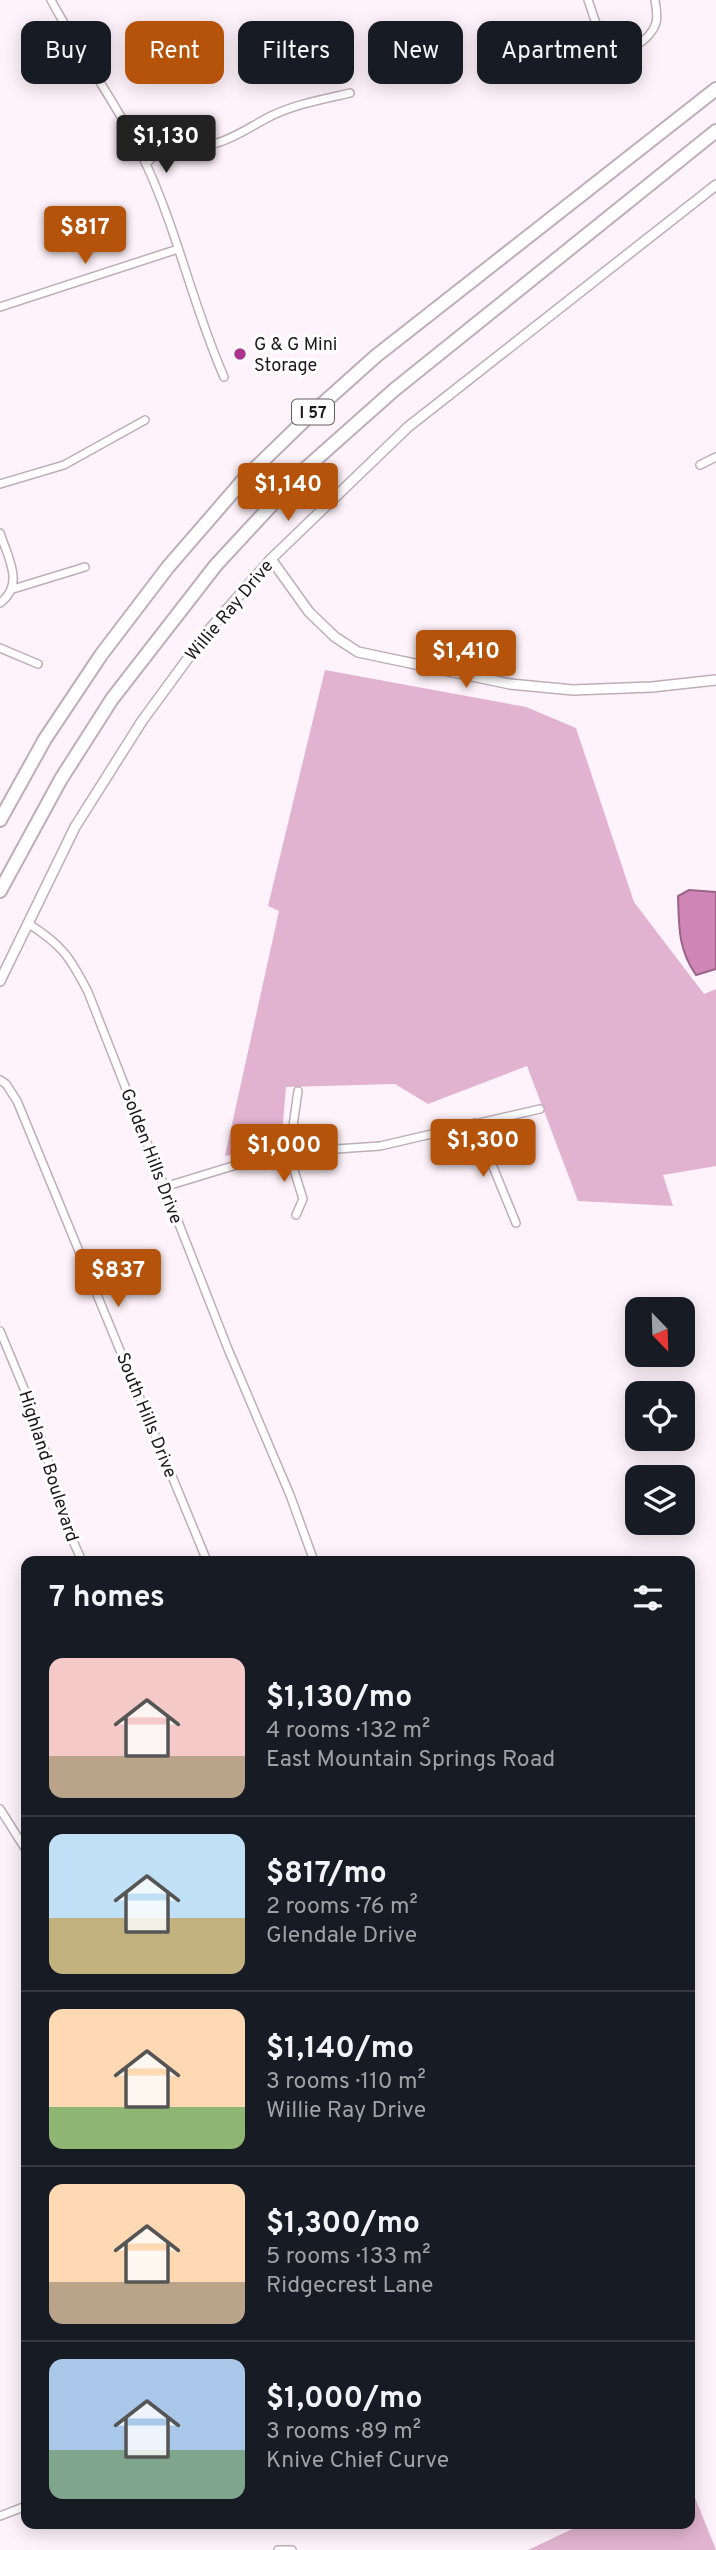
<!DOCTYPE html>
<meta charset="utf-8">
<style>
:root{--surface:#171b24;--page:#242831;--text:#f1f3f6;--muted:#9ea1a6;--line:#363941;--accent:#b45309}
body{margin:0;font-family:Overpass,sans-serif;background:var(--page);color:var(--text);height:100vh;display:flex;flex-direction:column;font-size:26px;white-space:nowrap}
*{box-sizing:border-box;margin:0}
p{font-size:23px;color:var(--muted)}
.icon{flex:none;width:38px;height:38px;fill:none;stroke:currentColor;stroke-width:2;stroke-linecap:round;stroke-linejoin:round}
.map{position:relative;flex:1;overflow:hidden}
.sheet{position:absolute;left:21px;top:1556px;width:674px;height:973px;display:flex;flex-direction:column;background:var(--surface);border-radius:14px;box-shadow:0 4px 18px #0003}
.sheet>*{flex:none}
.guide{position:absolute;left:21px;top:21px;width:676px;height:63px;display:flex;gap:14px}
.needle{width:46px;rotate:157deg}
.controls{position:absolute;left:625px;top:1297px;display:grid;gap:14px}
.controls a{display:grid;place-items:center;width:70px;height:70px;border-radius:14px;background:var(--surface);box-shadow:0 4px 18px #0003;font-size:35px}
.price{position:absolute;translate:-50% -60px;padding:0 16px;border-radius:7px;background:var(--accent);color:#fff;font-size:23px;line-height:46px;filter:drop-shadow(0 2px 4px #0008)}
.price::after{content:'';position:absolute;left:50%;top:42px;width:21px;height:16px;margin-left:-10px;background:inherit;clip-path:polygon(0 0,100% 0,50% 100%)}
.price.active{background:#222;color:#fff}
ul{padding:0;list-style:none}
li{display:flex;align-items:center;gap:21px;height:175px;padding:0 28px}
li+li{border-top:2px solid var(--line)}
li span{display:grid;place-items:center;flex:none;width:196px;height:140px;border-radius:14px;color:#555}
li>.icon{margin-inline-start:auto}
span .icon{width:84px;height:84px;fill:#fffc;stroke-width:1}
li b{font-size:30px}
h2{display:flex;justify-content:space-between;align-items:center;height:84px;padding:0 28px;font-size:30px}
.tag{padding:0 24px;border-radius:14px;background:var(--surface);box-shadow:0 4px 18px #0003;font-size:24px;line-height:63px}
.tag.active{background:var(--accent);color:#fff}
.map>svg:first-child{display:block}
.green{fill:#e2b3d1}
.water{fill:#cf85b6;stroke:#9a6488;stroke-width:2}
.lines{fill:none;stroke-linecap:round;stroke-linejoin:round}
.minor-casing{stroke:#bfadb8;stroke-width:10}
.tertiary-casing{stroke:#bfadb8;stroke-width:12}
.motorway-casing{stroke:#bfadb8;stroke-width:16}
.minor{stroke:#fff;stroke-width:7}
.tertiary{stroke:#fff;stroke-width:9}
.motorway{stroke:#fff;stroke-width:12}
.poi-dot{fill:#aa348b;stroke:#fff;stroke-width:2.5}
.labels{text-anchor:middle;stroke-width:6;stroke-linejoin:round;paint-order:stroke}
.shield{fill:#fff;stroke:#625d5f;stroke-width:2}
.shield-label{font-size:16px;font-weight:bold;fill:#1e171b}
.poi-label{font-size:18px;fill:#1e171b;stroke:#fff;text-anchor:start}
.street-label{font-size:18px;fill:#1e171b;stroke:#fff}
</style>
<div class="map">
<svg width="716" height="2550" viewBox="0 0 716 2550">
<rect width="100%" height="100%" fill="#fef3fa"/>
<g class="green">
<path d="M325,670L526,707L576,728L634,902L704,994L716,989V1166L663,1175L673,1206L578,1201L527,1066L428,1104L395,1084L286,1087L281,1146L225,1156L279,911L268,906Z"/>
<path d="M690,2485L716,2550H528L583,2524H690Z"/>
</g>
<path class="water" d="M689,890L716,892V969L696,975C678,949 679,927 678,896Z"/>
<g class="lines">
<defs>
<g id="minor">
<path d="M51,0C81,56 120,108 147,166C178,234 194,309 224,377"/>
<path d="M588,0C593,13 598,37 611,45C627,56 651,39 656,23C658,16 656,7 655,0"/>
<path d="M146,164C168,139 189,150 217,143C237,137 253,125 271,116C296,104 324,99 350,93"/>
<path d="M0,307L178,249"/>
<path d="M700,465L716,457"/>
<path d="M0,484L64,465L145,420"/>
<path d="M0,533C8,558 25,584 0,603"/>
<path d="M13,589L85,567"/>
<path d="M0,648L38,664"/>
<path d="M29,924C62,945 70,957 88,992L228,1349L290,1495L314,1561"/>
<path d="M0,1080L6,1084L17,1101L207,1561"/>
<path d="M475,1123L516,1223"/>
<path d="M164,1187L259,1158L322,1150L380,1146L540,1109"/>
<path d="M296,1215L303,1199L289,1154L298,1091"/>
<path d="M0,1331L30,1403L73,1541L82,1561"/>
<path d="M0,1809L26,1850"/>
<path d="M0,2516L26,2506"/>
<path d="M278,2550H292"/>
</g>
<g id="tertiary">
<path d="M271,559L309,612L335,637L358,652L510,684L573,690L652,687L716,680"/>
<path d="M0,981L75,827L142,721L208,631L271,559L408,427L716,185"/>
</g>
<g id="motorway">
<path d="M0,820L45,739L101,655L168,567L245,478L310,415L376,356L716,89"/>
<path d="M0,891L61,779L112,699L216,565L305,469L394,390L716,131"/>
</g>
</defs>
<use href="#minor" class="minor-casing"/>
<use href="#tertiary" class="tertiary-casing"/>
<use href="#motorway" class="motorway-casing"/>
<use href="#minor" class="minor"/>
<use href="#tertiary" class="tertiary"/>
<use href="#motorway" class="motorway"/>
</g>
<circle class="poi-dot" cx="240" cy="354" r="7"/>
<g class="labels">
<rect class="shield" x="292" y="399.5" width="42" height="25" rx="5"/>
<g class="shield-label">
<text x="313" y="418">I 57</text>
</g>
<g class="poi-label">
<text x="254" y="350">G &amp; G Mini<tspan x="254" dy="21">Storage</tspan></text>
</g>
<g class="street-label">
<text transform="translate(229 610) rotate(-50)" y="6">Willie Ray Drive</text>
<text transform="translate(152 1156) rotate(69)" y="6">Golden Hills Drive</text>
<text transform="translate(147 1415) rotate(68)" y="6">South Hills Drive</text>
<text transform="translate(49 1466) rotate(72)" y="6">Highland Boulevard</text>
</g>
</g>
</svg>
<div class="controls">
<a><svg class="needle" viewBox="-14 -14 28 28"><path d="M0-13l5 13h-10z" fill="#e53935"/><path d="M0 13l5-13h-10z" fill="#9ea1a6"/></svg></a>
<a><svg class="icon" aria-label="locate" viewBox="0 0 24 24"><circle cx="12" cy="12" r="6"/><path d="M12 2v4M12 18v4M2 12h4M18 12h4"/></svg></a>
<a><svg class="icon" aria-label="layers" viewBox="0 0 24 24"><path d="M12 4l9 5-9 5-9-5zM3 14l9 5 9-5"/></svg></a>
</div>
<b class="price active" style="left:166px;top:175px">$1,130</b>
<b class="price" style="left:85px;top:266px">$817</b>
<b class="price" style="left:288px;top:523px">$1,140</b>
<b class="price" style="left:466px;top:690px">$1,410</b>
<b class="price" style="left:483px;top:1179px">$1,300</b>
<b class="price" style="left:284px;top:1184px">$1,000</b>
<b class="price" style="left:118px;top:1309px">$837</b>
<div class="guide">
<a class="tag">Buy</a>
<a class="tag active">Rent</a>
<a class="tag">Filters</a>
<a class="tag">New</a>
<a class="tag">Apartment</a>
</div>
<section class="sheet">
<h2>7 homes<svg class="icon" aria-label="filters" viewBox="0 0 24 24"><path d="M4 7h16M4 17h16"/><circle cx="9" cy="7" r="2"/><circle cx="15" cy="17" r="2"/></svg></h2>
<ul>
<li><span style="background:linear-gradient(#f6c9c9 70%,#b9a48a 0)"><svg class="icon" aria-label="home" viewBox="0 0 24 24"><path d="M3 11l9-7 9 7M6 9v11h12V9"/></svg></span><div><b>$1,130/mo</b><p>4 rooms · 132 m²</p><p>East Mountain Springs Road</p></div></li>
<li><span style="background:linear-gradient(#bfe0f5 60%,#c2b280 0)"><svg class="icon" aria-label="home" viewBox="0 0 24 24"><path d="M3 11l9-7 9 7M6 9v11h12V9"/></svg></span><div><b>$817/mo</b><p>2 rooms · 76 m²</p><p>Glendale Drive</p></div></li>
<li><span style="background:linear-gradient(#ffd9b3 70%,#8fb573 0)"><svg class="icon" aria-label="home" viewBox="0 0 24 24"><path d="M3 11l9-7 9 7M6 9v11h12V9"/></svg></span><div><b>$1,140/mo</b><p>3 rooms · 110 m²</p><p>Willie Ray Drive</p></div></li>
<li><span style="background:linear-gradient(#ffd9b3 70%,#b9a48a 0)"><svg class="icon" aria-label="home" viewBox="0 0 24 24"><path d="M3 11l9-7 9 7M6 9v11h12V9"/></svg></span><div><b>$1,300/mo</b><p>5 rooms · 133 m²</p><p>Ridgecrest Lane</p></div></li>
<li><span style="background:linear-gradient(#a9c7e8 65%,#7fa58c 0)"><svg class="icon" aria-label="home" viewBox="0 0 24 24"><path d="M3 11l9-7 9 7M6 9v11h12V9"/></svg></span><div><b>$1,000/mo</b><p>3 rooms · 89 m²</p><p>Knive Chief Curve</p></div></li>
</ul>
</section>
</div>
